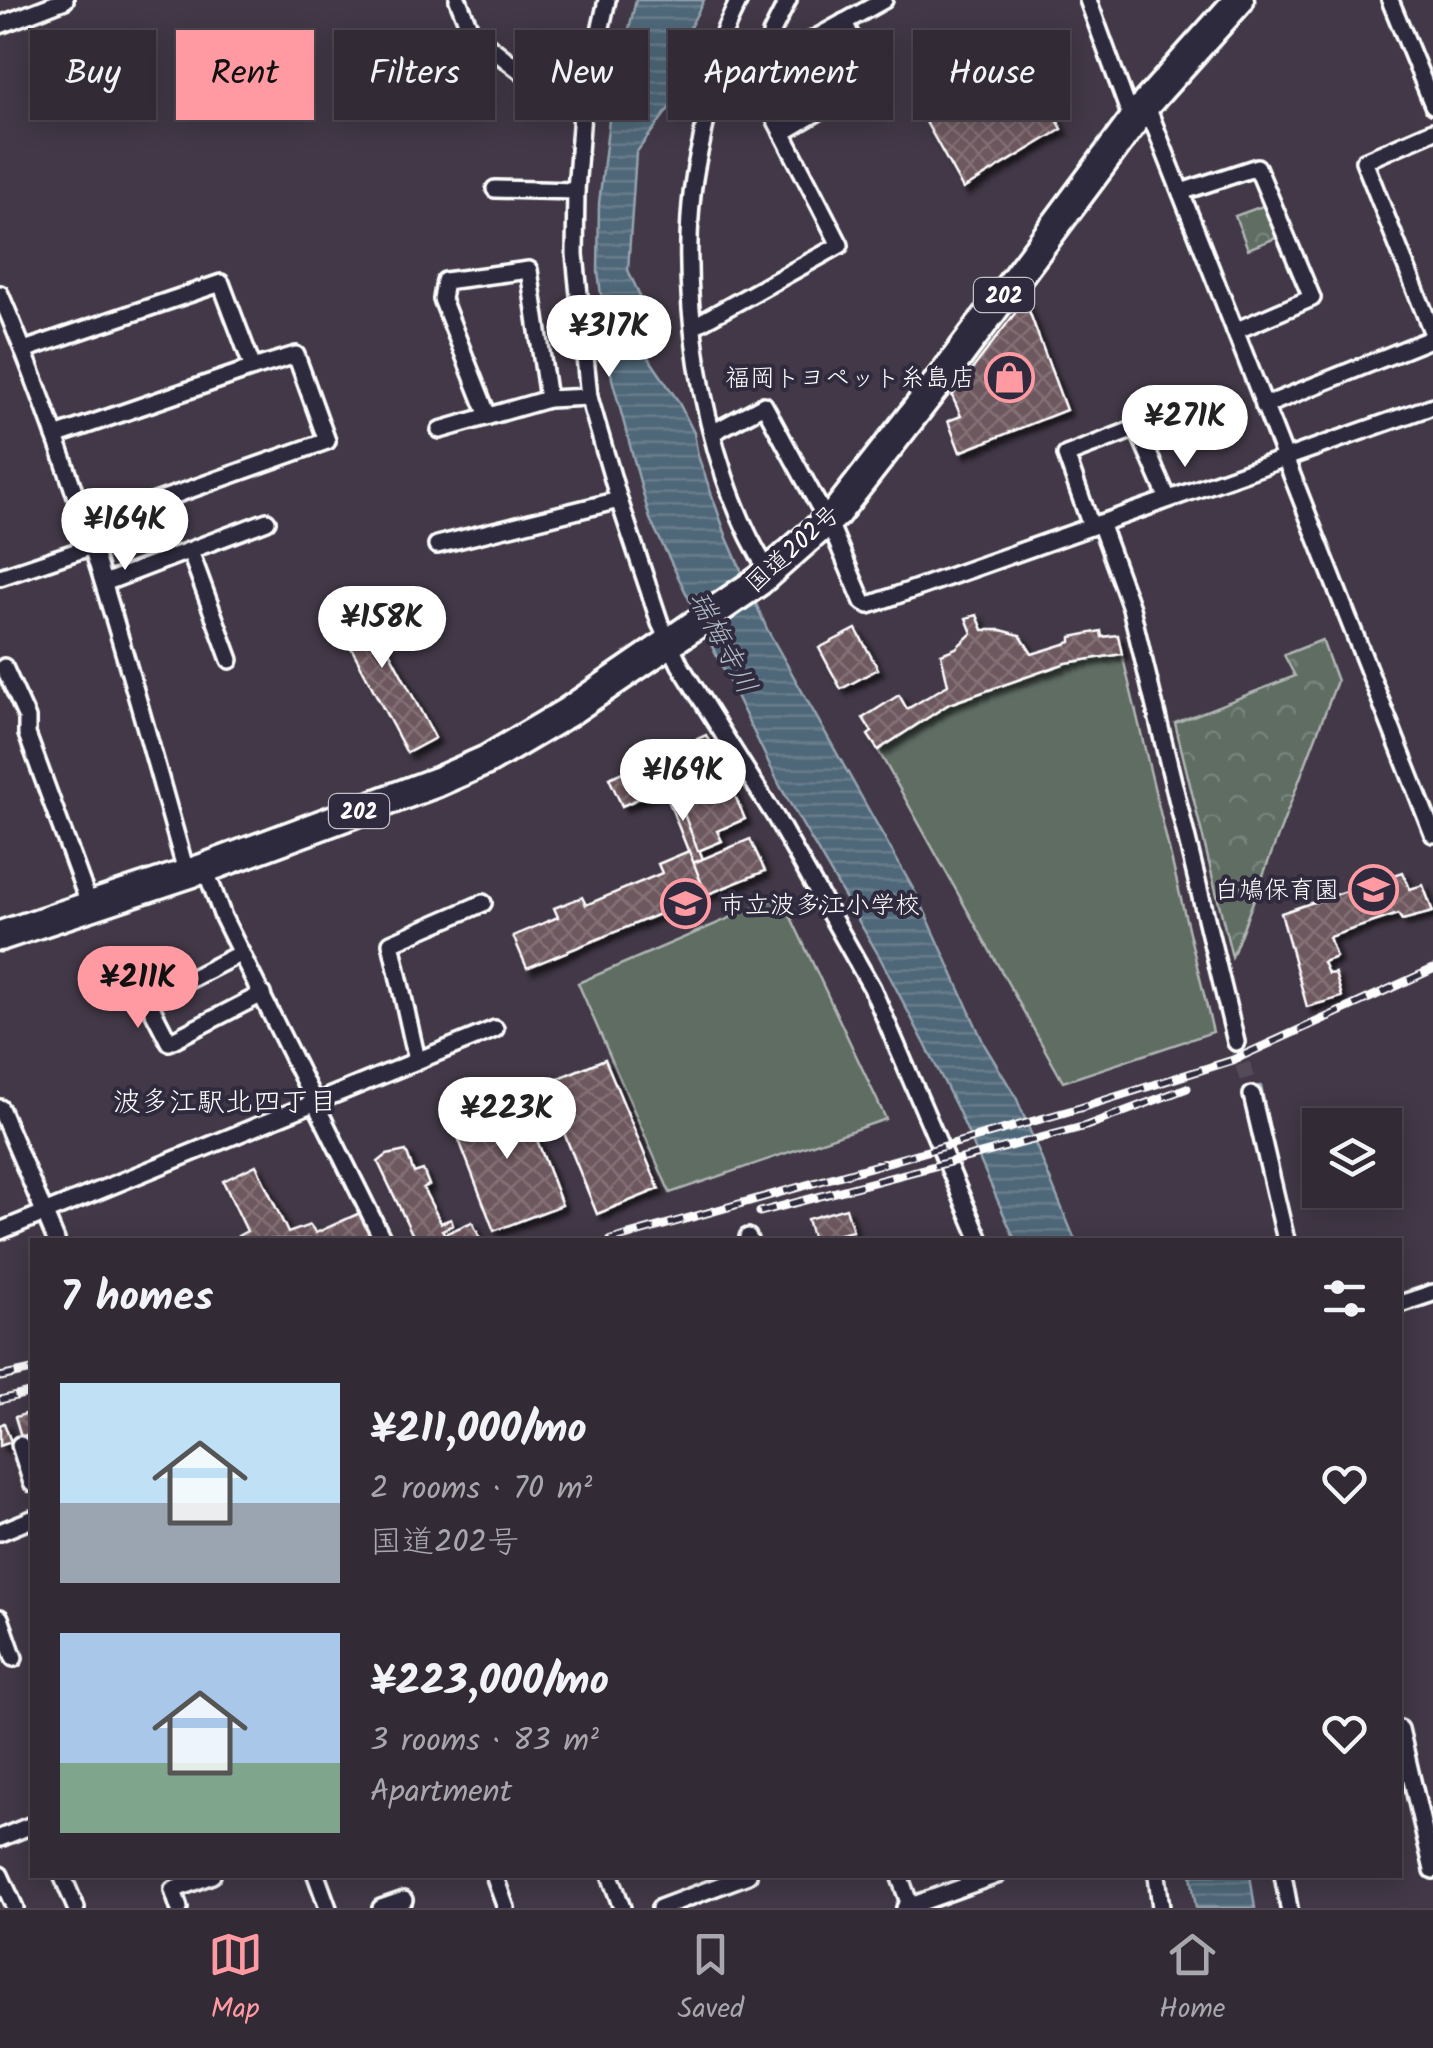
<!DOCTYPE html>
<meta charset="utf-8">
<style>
:root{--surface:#322a35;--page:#3d3641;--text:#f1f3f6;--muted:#a8a7ad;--line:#4d4650;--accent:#ff9aa2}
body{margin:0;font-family:Kalam,"Klee One",sans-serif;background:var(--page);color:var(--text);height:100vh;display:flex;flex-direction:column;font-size:38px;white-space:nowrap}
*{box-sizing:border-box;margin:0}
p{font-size:32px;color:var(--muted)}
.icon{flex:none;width:55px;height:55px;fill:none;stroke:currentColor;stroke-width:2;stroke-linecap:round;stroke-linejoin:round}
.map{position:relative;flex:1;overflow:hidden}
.sheet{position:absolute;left:30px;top:1238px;width:1372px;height:640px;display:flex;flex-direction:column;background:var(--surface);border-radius:0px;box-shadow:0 5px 25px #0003,0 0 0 2px var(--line)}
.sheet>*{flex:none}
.hud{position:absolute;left:30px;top:30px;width:1375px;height:90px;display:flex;gap:20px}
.controls{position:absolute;left:1302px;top:1108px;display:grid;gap:20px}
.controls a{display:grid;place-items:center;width:100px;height:100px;border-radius:0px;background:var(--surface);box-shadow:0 5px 25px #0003,0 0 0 2px var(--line);font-size:50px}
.price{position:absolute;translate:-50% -85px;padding:0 22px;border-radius:35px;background:#fff;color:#222;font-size:32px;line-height:65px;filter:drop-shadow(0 2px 5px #0008)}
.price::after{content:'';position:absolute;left:50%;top:60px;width:30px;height:22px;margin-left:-15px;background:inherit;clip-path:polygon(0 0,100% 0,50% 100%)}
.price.current{background:var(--accent);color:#111}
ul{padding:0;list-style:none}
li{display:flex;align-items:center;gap:30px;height:250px;padding:0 30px}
li span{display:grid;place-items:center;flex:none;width:280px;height:200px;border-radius:0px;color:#555}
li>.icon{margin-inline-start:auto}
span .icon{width:120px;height:120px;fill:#fffc;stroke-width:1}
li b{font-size:42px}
h2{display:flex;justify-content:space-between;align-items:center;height:120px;padding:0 30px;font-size:42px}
.chip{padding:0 35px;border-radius:0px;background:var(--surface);box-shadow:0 5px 25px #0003,0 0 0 2px var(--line);font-size:35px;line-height:90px}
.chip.current{background:var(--accent);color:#111}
.menu{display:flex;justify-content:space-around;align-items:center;height:140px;border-top:2px solid var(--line);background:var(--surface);font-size:28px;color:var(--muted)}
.menu a{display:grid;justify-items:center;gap:5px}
.menu .current{color:var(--accent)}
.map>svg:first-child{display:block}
.grass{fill:#5f6d64;stroke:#afb6b2;stroke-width:2.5}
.park{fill:url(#park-crowns);stroke:#afb6b2;stroke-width:2.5}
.water{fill:url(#water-rules);stroke:#95a4af;stroke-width:2.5}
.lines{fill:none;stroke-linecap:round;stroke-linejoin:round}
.stream{stroke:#95a4af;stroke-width:5}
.building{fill:url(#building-cross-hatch);stroke:#fff;stroke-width:2.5;filter:url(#shadow)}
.minor-tunnel{stroke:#554c59;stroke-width:15;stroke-dasharray:15 8;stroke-linecap:butt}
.minor-casing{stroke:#fff;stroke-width:22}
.trunk-casing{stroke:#fff;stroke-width:35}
.minor{stroke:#2f2a3d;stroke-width:15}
.trunk{stroke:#2f2a3d;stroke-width:28}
.rail-casing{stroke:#fff;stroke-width:9}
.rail{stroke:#2f2a3d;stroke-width:5;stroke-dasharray:15;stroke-linecap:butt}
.labels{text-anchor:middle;stroke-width:8;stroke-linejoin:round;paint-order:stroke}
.shield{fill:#2f2a3d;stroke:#c1bfc5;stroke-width:2.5}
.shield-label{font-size:22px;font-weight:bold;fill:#fff}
.poi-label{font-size:25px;fill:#fff;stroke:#2f2a3d;text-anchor:end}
.street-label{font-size:25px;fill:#fff;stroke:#2f2a3d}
.water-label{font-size:28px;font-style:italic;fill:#b0bbc3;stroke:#2f2a3d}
.neighbourhood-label{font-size:28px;fill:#fff;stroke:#2f2a3d}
</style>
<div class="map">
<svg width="1433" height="1908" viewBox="0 0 1433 1908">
<defs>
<pattern id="park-crowns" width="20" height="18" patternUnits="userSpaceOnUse" patternTransform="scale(2.5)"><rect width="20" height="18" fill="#5f6d64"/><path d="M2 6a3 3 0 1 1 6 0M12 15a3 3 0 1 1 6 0" fill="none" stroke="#77837b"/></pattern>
<pattern id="water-rules" width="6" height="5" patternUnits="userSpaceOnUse" patternTransform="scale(2.5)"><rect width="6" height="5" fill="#4f6779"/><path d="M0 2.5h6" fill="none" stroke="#697e8d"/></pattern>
<pattern id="building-cross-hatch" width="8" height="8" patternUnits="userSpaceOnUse" patternTransform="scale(2.5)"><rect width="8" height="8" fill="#6e585e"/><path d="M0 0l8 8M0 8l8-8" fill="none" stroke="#847176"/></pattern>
<filter id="shadow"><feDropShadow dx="5.5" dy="5.5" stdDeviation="2.5" flood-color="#0009"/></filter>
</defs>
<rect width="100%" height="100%" fill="#423847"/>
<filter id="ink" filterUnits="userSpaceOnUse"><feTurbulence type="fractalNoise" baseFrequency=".01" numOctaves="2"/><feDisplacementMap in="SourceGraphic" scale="20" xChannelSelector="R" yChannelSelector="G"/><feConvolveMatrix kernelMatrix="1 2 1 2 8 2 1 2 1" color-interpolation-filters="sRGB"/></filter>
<g filter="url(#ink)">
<g class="grass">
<path d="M1122,654L1213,1032L1063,1082L878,750L949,704L1066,663Z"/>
<path d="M781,896L886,1119L670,1193L578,983Z"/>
</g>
<g class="park">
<path d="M1268,204L1281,236L1248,249L1235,216Z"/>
<path d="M1322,640L1337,681L1232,957L1175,723L1295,676L1284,655Z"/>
</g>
<g class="water">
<path d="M636,0H704L682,43L673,77L670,107L636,153L628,270L639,294L644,351L678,401L694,433L698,456L727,538L767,629L920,901L985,1046L1016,1097L1075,1240H1015L958,1110L925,1044L878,954L781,788L650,519L612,379L598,272L599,203L611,104Z"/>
<path d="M1191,1875H1250L1255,1908H1196Z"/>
</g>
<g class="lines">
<path class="stream" d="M1260,1087L1275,1163"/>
</g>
<g class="building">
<path d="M1027,66L1062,129L963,189L926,122Z"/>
<path d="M1025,300L1066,410L960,452L948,421L961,416L952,396Z"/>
<path d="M356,589L435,738L407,753L328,604Z"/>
<path d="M977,615L983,630H1001L1020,635L1032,654L1071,642V637L1101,631L1102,637L1118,635L1122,654L1066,663L949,704L878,750L868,735L872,732L863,718L899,695L907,709L948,685L941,654L956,648L972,633L966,618Z"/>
<path d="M856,629L878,669L841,689L819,648Z"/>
<path d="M706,735L720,762L622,806L609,778Z"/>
<path d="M672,784L703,859L693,863L663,787Z"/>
<path d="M730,784L745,819L717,831L722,841L698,851L681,806Z"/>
<path d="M750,839L765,871L706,895L693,863Z"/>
<path d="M689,851L706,895L527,968L513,936L558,917L554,908L582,897L586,905L662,873L658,864Z"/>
<path d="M1403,872L1410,889L1423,885L1433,912L1402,920L1398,914L1329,937L1336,957L1323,962L1328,974L1335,973L1342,997L1307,1007L1281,913Z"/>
<path d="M605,1059L659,1189L597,1214L544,1084Z"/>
<path d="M519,1093L562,1205L494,1231L451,1119Z"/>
<path d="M406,1151L414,1173L423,1170L429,1185L423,1188L441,1223L451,1219L453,1225L442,1230L445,1234L472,1222L481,1240H415L378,1162L387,1155Z"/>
<path d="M256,1165L288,1233L310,1225L316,1233L362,1212L375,1239L240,1240L238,1236L247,1231L223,1181Z"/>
<path d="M846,1208L853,1231L813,1240L807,1219Z"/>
<path d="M32,1412V1433L21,1437L15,1417Z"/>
<path d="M4,1423L11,1442L0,1446V1425Z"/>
</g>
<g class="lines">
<path class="minor-tunnel" d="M1236,1042L1252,1095"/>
<defs>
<g id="minor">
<path d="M458,0L471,32L537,84L582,113"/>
<path d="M607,0L582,113L576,191L575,254L589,397L619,500L660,623L680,665L776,818L872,988L980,1240"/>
<path d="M1088,0L1133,123"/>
<path d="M1390,0L1433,105"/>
<path d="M0,25L65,0"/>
<path d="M776,60L771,34L788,0"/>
<path d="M714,100C704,67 725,30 739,0"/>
<path d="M1146,104L1433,834"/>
<path d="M1433,131L1364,161L1433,334"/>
<path d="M782,133L865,84L868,73L844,22"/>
<path d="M495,189L576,191"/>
<path d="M1181,192L1257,167L1312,298L1235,331"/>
<path d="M0,294C80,481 132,679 187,875"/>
<path d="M694,326L840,245L751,72"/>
<path d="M24,350L221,283L253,368L55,436"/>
<path d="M1264,406L1433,338"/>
<path d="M488,416L442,299L445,281L529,270L548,399"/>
<path d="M440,430L548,399L589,397"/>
<path d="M714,432L764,405L833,532L863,602L869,605L1433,406"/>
<path d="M1100,523L1131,608L1236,1042"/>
<path d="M1091,526L1066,455L1137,428L1168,499"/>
<path d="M84,527L327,441L296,355L253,368"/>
<path d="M437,545L619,500"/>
<path d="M190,551L230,660"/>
<path d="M769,572C700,466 670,266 701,144C705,124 708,102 723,88C736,75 760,68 777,59C813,40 848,20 884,0"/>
<path d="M0,577L90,547"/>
<path d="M104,583L267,521"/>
<path d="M4,667L27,718V734L90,906"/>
<path d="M205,868L223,917L383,1240"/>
<path d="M241,953L148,1001L169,1042L262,994"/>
<path d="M417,1060L391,943L483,903"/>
<path d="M1252,1095L1286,1240"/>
<path d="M0,1108L56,1240"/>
<path d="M0,1231L495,1029"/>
<path d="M748,1237L749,1240"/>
<path d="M1400,1304L1433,1293"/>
<path d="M20,1445L32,1483"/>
<path d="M0,1532L32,1519"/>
<path d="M0,1618L14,1658"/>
<path d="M1400,1729L1433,1870"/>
<path d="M0,1838L32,1825"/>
<path d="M0,1875L15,1908"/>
<path d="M62,1875L76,1908"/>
<path d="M316,1875L328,1908"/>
<path d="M494,1875L506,1908"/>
<path d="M610,1875L622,1908"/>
<path d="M899,1875L911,1908"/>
<path d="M1157,1875L1161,1908"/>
<path d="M1283,1875L1289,1908"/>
<path d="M179,1908L173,1890L212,1875"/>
<path d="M381,1908L404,1900"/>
<path d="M660,1908L748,1875"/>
<path d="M905,1908L997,1875"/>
</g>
<path id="trunk" d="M0,936L205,868L437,782L487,760L568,712L759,581L836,513L947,371L1146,104L1239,0"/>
</defs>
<use href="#minor" class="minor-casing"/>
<use href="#trunk" class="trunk-casing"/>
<use href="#minor" class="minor"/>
<use href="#trunk" class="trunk"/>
<defs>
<g id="rail">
<path d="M760,1212L1086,1126L1187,1088"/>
<path d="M611,1240L1080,1108L1233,1060L1433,969"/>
<path d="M0,1377L32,1370"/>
<path d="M0,1400L32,1392"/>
</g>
</defs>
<use href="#rail" class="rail-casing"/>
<use href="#rail" class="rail"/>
</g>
</g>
<defs>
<symbol id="shop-ring" viewBox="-11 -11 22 22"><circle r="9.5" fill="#2f2a3d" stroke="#ff9aa2" stroke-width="1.5"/><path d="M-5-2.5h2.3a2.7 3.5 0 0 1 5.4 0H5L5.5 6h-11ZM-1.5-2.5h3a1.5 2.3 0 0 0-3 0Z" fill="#ff9aa2"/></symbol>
<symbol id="school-ring" viewBox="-11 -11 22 22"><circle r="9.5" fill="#2f2a3d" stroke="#ff9aa2" stroke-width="1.5"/><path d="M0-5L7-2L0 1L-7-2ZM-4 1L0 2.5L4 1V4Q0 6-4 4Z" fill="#ff9aa2"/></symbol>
</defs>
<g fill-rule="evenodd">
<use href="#shop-ring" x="982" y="350" width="55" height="55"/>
<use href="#school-ring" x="1346" y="862" width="55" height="55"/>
<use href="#school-ring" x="658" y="876" width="55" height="55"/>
</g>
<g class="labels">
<g class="shield">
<rect x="974" y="278" width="60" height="34" rx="8"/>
<rect x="329" y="794" width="60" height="34" rx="8"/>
</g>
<g class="shield-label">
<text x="1004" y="303">202</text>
<text x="359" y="819">202</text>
</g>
<g class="poi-label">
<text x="975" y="386">福岡トヨペット糸島店</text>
<text x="1339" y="898">白鳩保育園</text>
<text x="720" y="913" text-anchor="start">市立波多江小学校</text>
</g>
<g class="street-label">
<text transform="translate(792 548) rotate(-42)" y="9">国道202号</text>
</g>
<g class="water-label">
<text transform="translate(724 642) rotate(62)" y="10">瑞梅寺川</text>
</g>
<g class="neighbourhood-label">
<text x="225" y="1111">波多江駅北四丁目</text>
</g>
</g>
</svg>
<div class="controls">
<a><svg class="icon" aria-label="layers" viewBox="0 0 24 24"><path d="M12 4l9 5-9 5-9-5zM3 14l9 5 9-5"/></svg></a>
</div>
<b class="price" style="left:609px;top:380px">¥317K</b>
<b class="price" style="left:1185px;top:470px">¥271K</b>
<b class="price" style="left:125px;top:573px">¥164K</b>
<b class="price" style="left:382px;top:671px">¥158K</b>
<b class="price" style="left:683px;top:824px">¥169K</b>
<b class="price current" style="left:138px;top:1031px">¥211K</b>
<b class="price" style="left:507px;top:1162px">¥223K</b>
<div class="hud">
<a class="chip">Buy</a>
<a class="chip current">Rent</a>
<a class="chip">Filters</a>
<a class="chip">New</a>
<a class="chip">Apartment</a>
<a class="chip">House</a>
</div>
<section class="sheet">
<h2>7 homes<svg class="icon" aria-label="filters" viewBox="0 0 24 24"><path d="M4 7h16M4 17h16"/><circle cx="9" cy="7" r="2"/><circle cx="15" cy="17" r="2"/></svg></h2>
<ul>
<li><span style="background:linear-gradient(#bfe0f5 60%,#9aa5b1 0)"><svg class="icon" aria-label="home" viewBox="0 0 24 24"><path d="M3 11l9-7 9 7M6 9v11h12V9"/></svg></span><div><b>¥211,000/mo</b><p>2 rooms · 70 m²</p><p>国道202号</p></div><svg class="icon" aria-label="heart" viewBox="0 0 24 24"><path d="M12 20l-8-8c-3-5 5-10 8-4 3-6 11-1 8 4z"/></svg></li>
<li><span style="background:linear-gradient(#a9c7e8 65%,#7fa58c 0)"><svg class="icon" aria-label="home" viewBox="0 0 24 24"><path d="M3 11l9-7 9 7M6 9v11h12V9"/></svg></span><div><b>¥223,000/mo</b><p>3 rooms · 83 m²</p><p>Apartment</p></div><svg class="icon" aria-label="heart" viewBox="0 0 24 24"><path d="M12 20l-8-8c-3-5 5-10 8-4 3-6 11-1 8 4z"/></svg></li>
</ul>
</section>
</div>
<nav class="menu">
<a class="current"><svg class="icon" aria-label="map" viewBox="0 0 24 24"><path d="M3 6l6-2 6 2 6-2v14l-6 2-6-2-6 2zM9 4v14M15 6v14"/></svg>Map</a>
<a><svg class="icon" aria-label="saved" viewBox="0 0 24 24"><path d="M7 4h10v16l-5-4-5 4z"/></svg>Saved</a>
<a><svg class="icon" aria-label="home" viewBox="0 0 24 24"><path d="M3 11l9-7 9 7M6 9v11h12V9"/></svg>Home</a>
</nav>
